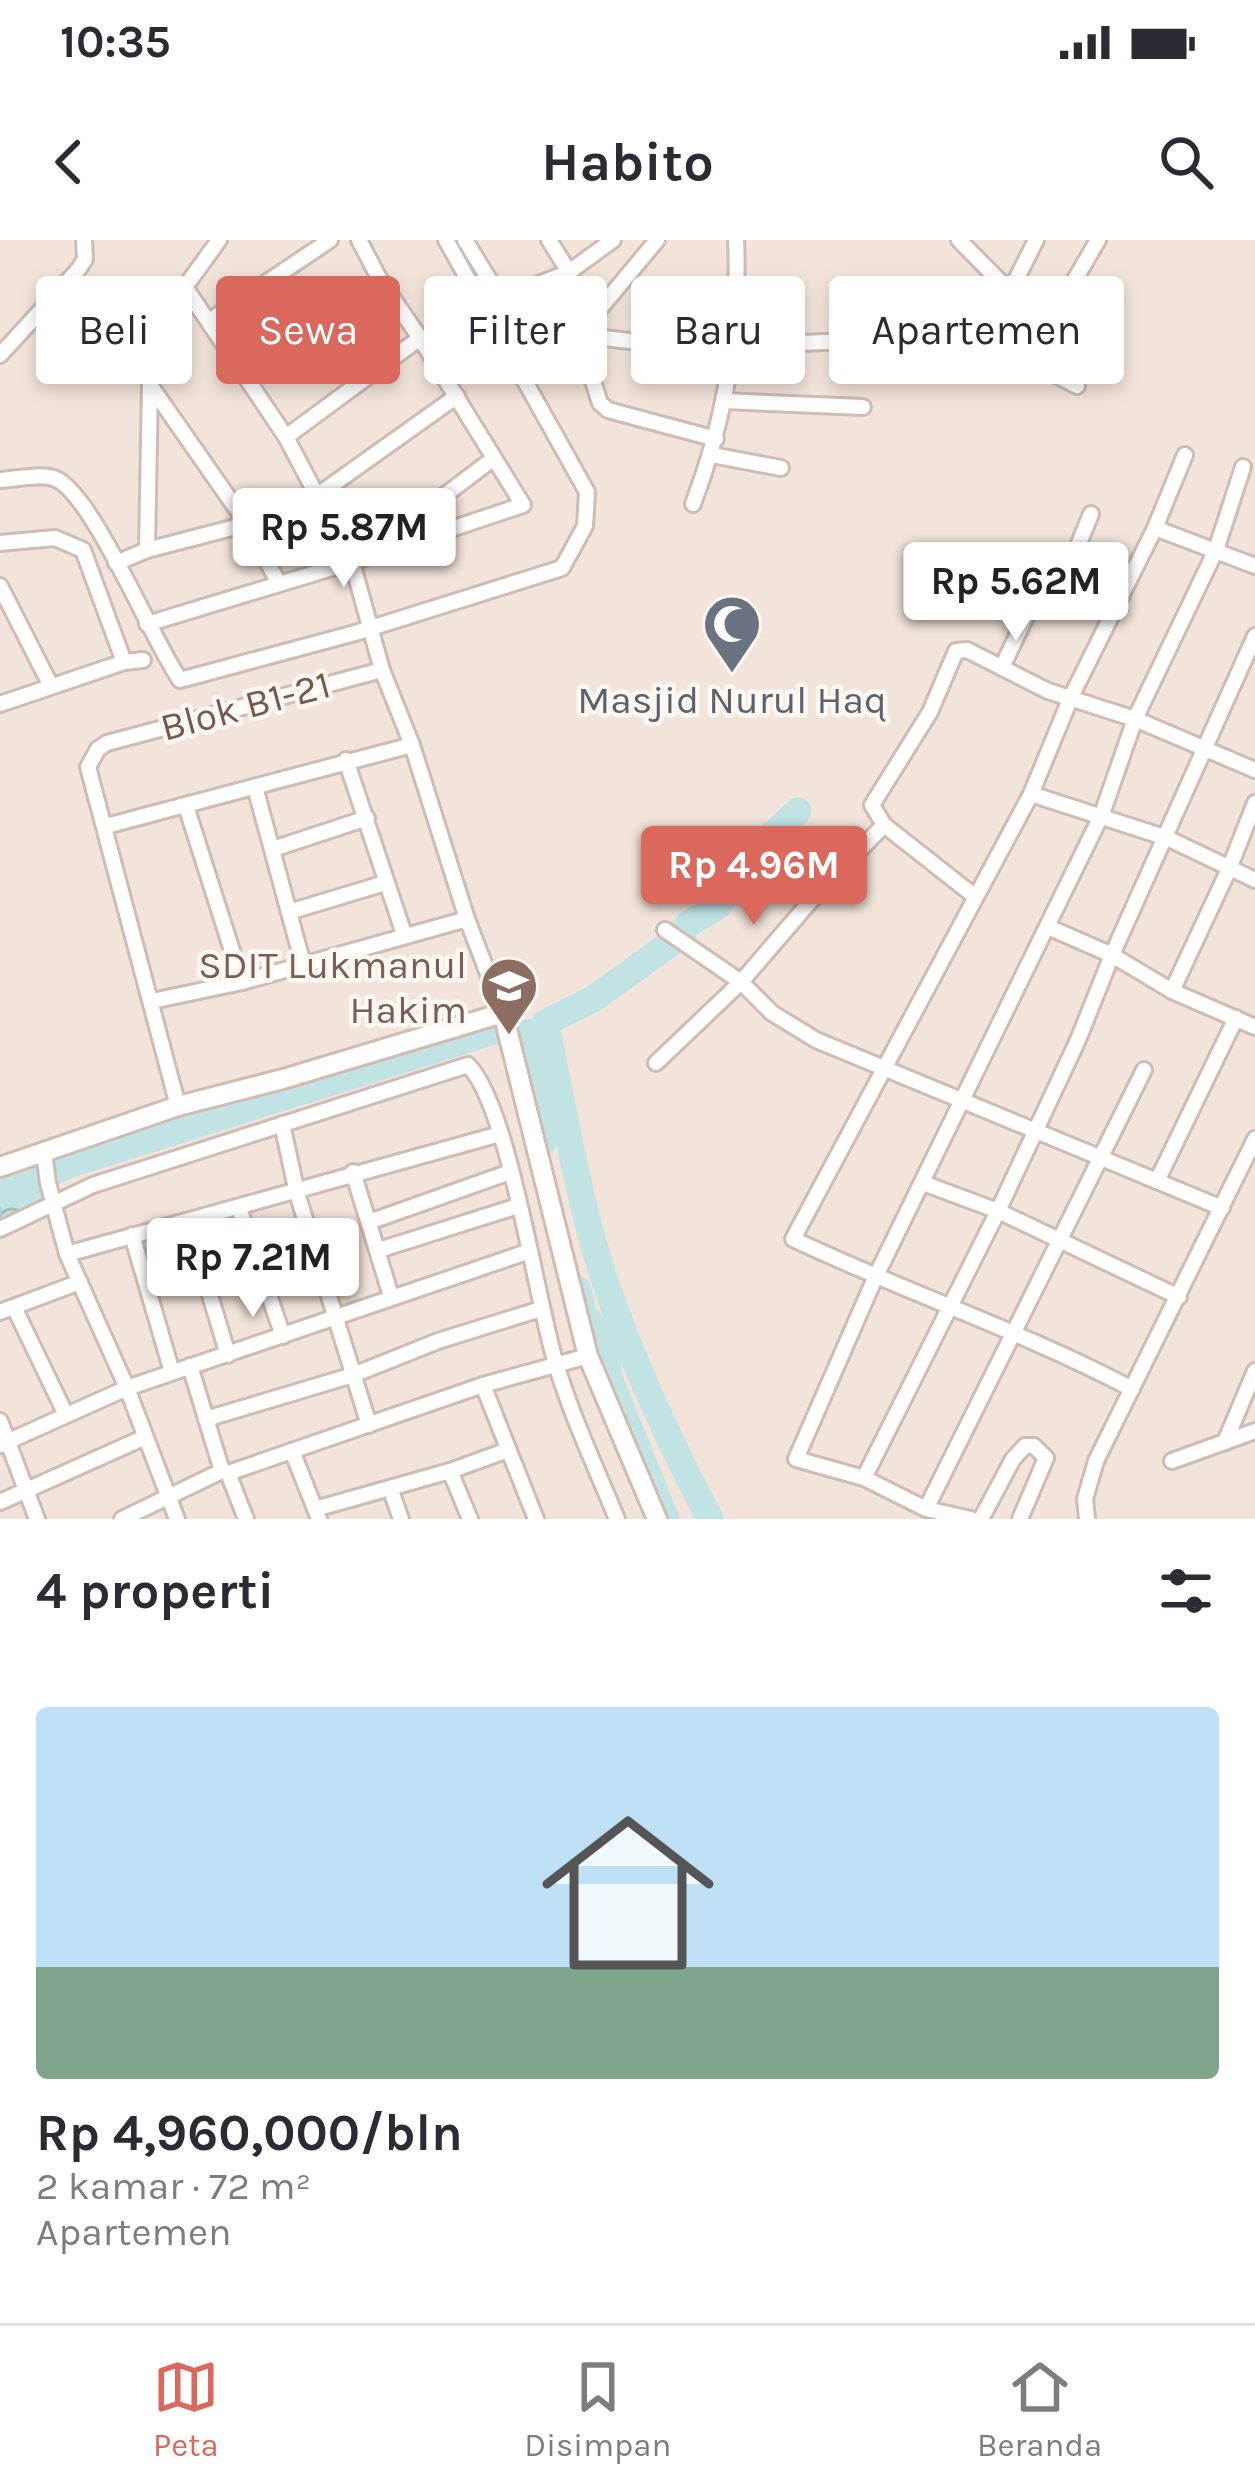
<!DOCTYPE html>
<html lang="id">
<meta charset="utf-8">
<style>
:root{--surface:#fff;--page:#f7f7f7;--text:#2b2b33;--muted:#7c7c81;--line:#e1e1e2;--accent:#da685c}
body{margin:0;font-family:Karla,sans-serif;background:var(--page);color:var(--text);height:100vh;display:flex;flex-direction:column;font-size:45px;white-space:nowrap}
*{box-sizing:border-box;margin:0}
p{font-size:39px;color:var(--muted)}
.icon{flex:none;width:66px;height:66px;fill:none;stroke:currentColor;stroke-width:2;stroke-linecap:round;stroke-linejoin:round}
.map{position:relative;height:1279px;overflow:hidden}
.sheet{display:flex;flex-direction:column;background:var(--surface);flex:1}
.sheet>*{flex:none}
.banner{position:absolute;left:36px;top:36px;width:1185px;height:108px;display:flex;gap:24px}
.price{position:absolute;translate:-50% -102px;padding:0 27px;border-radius:12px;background:#fff;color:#222;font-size:39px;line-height:78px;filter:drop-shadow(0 3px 6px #0008)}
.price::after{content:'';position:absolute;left:50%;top:72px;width:36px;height:27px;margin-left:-18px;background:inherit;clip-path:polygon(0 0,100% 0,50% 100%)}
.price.selected{background:var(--accent);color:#fff}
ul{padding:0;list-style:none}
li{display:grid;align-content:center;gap:24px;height:636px;padding:0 36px}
li span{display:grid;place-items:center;height:372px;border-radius:12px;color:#555}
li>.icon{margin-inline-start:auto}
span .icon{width:216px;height:216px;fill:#fffc;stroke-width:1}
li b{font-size:51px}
h2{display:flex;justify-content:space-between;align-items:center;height:144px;padding:0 36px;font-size:51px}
.chip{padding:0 42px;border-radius:12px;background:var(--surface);box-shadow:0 6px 18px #0003;font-size:42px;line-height:108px}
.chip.selected{background:var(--accent);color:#fff}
.status{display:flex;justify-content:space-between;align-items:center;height:84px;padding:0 60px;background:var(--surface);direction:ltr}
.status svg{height:33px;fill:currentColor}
header{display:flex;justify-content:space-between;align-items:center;height:156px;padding:0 36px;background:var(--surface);font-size:54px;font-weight:700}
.dock{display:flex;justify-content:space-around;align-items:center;height:168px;border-top:3px solid var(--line);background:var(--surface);font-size:33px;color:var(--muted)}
.dock a{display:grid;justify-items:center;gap:6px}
.dock .selected{color:var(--accent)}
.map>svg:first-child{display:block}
.residential{fill:#f2e4da}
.water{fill:url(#water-waves);stroke:#a8d3d5;stroke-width:3}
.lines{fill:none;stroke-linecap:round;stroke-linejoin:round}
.river{stroke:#c1e3e4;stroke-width:27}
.street-casing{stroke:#cfbcb4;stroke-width:20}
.secondary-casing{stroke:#d2bcb2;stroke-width:24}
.street{stroke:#fff;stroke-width:14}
.secondary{stroke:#fff;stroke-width:18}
.labels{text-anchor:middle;stroke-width:9;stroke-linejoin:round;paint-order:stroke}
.worship-label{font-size:39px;fill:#5b616d;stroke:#fef8f2}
.street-label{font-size:39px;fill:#755850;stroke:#fef8f2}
.education-label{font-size:39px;fill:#785e54;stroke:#fef8f2;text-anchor:end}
</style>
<div class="status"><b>10:35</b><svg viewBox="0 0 49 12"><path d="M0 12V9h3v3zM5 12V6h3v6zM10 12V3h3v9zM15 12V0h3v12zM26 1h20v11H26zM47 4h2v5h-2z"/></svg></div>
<header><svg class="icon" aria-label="back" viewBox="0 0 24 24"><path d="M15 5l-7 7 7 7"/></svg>Habito<svg class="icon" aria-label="search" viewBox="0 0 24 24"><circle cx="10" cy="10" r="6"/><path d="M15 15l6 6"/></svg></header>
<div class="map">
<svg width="1255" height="1279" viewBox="0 0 1255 1279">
<defs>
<pattern id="water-waves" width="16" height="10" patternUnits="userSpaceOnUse" patternTransform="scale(3)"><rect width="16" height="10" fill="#c1e3e4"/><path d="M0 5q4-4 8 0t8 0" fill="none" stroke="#a1bbbb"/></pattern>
</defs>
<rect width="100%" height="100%" fill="#fbf3eb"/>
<rect class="residential" x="0" y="0" width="1255" height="1279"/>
<path class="water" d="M48,926L57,956L0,981V943Z"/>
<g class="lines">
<g class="river">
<path d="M0,953L71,924L497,790L509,795L535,792L536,874L543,902"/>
<path d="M578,1050L583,1073L604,1101L609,1138L666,1279"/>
<path d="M710,1279C673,1209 639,1136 612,1061C579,972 566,875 545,783L593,759L674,701L690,683L718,666L756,610L798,571"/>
</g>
<defs>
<g id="street">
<path d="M465,0L501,59L508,102"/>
<path d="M959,0L1044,86L1049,84L1098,0"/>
<path d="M569,32L613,0"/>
<path d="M548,42L578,95L600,163L608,170L716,199"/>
<path d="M185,47L286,197L352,322L382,430L412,505L467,679L503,773"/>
<path d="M1009,54L1036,0"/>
<path d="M501,59L569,32L549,0"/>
<path d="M209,81L330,0"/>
<path d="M578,95L732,113L799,103L968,97L1020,116L1077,146"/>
<path d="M578,95L657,0"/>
<path d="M0,115L78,30L85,19L84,0"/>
<path d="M1042,128L1044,86"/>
<path d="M247,138L380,40"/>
<path d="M150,145L247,284L278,342"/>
<path d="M724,161L863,167"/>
<path d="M286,197L420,98"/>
<path d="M712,215L781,228"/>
<path d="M0,240C16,239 42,233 56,239C93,255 152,400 180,440L355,393L562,328L585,286L587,252L446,0"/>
<path d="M318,255L457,156"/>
<path d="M693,264C725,180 740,91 736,0"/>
<path d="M1155,288L1255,326"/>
<path d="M0,303L55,298L83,310L124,422"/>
<path d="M147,310L150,145L185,47L219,0"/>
<path d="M370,312L494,218"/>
<path d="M116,323L147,310L247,284"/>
<path d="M0,346L51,446"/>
<path d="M147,384L352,322L523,265L420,98L380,40L359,0"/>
<path d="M1003,425L1034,360L1075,313L1091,274"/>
<path d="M0,464L124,422L143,420"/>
<path d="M346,520L404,694"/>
<path d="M255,547L303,724"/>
<path d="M1031,554L1167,598L1255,640"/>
<path d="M186,566L242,742"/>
<path d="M106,586L412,505"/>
<path d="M273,609L367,578"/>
<path d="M973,655L884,585L872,565L930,472L956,411L967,410L1048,451L1135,479L1255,530"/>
<path d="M289,672L385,643"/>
<path d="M1048,687L1112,715L1172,751L1255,787"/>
<path d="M665,690L741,742L772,773L816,800L1222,968"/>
<path d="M1172,751L1229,629L1255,563"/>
<path d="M152,761L242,742L467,679"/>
<path d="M656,823L741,742L815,656L884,585"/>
<path d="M178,866L88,527L98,509L107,503L382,430"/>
<path d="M282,884L297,953L369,1185"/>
<path d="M44,912L48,943L67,1014L127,1148L177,1279"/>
<path d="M353,932L391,1056"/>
<path d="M1157,941L1236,778"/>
<path d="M923,943L998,971L1179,1057"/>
<path d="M239,968L283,1096"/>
<path d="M188,982L228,1115"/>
<path d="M369,982L510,932"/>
<path d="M0,989L93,945L468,825C509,866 536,1059 556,1124C572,1177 596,1228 617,1279"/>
<path d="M132,995L172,1132"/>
<path d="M379,1010L518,966"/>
<path d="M67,1014L500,894"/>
<path d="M14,1067L66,1175"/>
<path d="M0,1072L80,1042"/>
<path d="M190,1126L222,1231"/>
<path d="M483,1145L536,1279"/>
<path d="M1132,1149C1022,1091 905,1052 793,999L1031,554L1071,457L1155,288L1185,215"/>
<path d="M206,1179L353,1135L438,1101L541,1069"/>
<path d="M0,1181L37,1279"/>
<path d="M1225,1202L1255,1131"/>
<path d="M0,1205L127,1148L527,1012"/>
<path d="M292,1211L319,1279"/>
<path d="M1172,1221L1255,1191"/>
<path d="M450,1231L470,1279"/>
<path d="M228,1233L246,1279"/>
<path d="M864,1238L998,971L1078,800L1112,715L1255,396"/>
<path d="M390,1248L401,1279"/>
<path d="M0,1262L143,1198"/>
<path d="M315,1269L450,1231L508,1210"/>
<path d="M926,1269L1144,830"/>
<path d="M122,1279L222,1231L228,1233L483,1145L588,1116"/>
<path d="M971,1279L926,1269L864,1238L796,1219L875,1038L1102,574L1135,479L1216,310L1243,227"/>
<path d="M981,1279L1013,1219L1025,1206H1034L1046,1218L1020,1279"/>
<path d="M1087,1279L1085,1259L1096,1221L1255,899"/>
</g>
<path id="secondary" d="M0,927L178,866L283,839L503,773L588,1116L657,1279"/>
</defs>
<use href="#street" class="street-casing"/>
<use href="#secondary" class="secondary-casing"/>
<use href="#street" class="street"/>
<use href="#secondary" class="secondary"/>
</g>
<defs>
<symbol id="mosque-pin" viewBox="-11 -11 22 30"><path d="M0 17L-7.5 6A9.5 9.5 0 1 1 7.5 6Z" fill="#6b7280" stroke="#fef8f2"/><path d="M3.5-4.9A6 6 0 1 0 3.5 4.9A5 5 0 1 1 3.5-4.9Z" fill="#fff"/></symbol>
<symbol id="school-pin" viewBox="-11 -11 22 30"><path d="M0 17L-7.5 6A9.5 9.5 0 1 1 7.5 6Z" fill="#8d6e63" stroke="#fef8f2"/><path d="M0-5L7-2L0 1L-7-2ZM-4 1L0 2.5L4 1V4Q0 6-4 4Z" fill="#fff"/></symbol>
</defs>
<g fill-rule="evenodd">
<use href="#mosque-pin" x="699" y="351" width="66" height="90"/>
<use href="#school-pin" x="476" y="713" width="66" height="90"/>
</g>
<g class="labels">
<g class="worship-label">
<text x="732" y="473">Masjid Nurul Haq</text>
</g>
<g class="street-label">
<text transform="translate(245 465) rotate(-15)" y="14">Blok B1-21</text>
</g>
<g class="education-label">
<text x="467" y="738">SDIT Lukmanul<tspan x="467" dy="45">Hakim</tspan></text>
</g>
</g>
</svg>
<b class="price" style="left:344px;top:350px">Rp 5.87M</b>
<b class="price" style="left:1016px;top:404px">Rp 5.62M</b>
<b class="price selected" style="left:754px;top:688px">Rp 4.96M</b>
<b class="price" style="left:253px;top:1080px">Rp 7.21M</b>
<div class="banner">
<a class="chip">Beli</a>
<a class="chip selected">Sewa</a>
<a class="chip">Filter</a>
<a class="chip">Baru</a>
<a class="chip">Apartemen</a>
</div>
</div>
<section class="sheet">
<h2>4 properti<svg class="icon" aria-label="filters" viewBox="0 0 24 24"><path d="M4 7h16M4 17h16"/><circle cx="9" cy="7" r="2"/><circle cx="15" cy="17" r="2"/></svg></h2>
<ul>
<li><span style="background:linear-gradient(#bfe0f5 70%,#7fa58c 0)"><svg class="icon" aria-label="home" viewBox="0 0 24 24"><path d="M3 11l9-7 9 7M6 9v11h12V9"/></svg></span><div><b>Rp 4,960,000/bln</b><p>2 kamar · 72 m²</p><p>Apartemen</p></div></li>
</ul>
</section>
<nav class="dock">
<a class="selected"><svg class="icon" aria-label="map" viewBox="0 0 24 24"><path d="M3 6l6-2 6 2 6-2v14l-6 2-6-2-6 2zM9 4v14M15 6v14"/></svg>Peta</a>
<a><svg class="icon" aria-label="saved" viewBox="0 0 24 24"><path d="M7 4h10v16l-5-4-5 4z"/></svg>Disimpan</a>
<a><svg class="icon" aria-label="home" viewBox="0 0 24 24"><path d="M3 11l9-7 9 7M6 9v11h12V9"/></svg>Beranda</a>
</nav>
